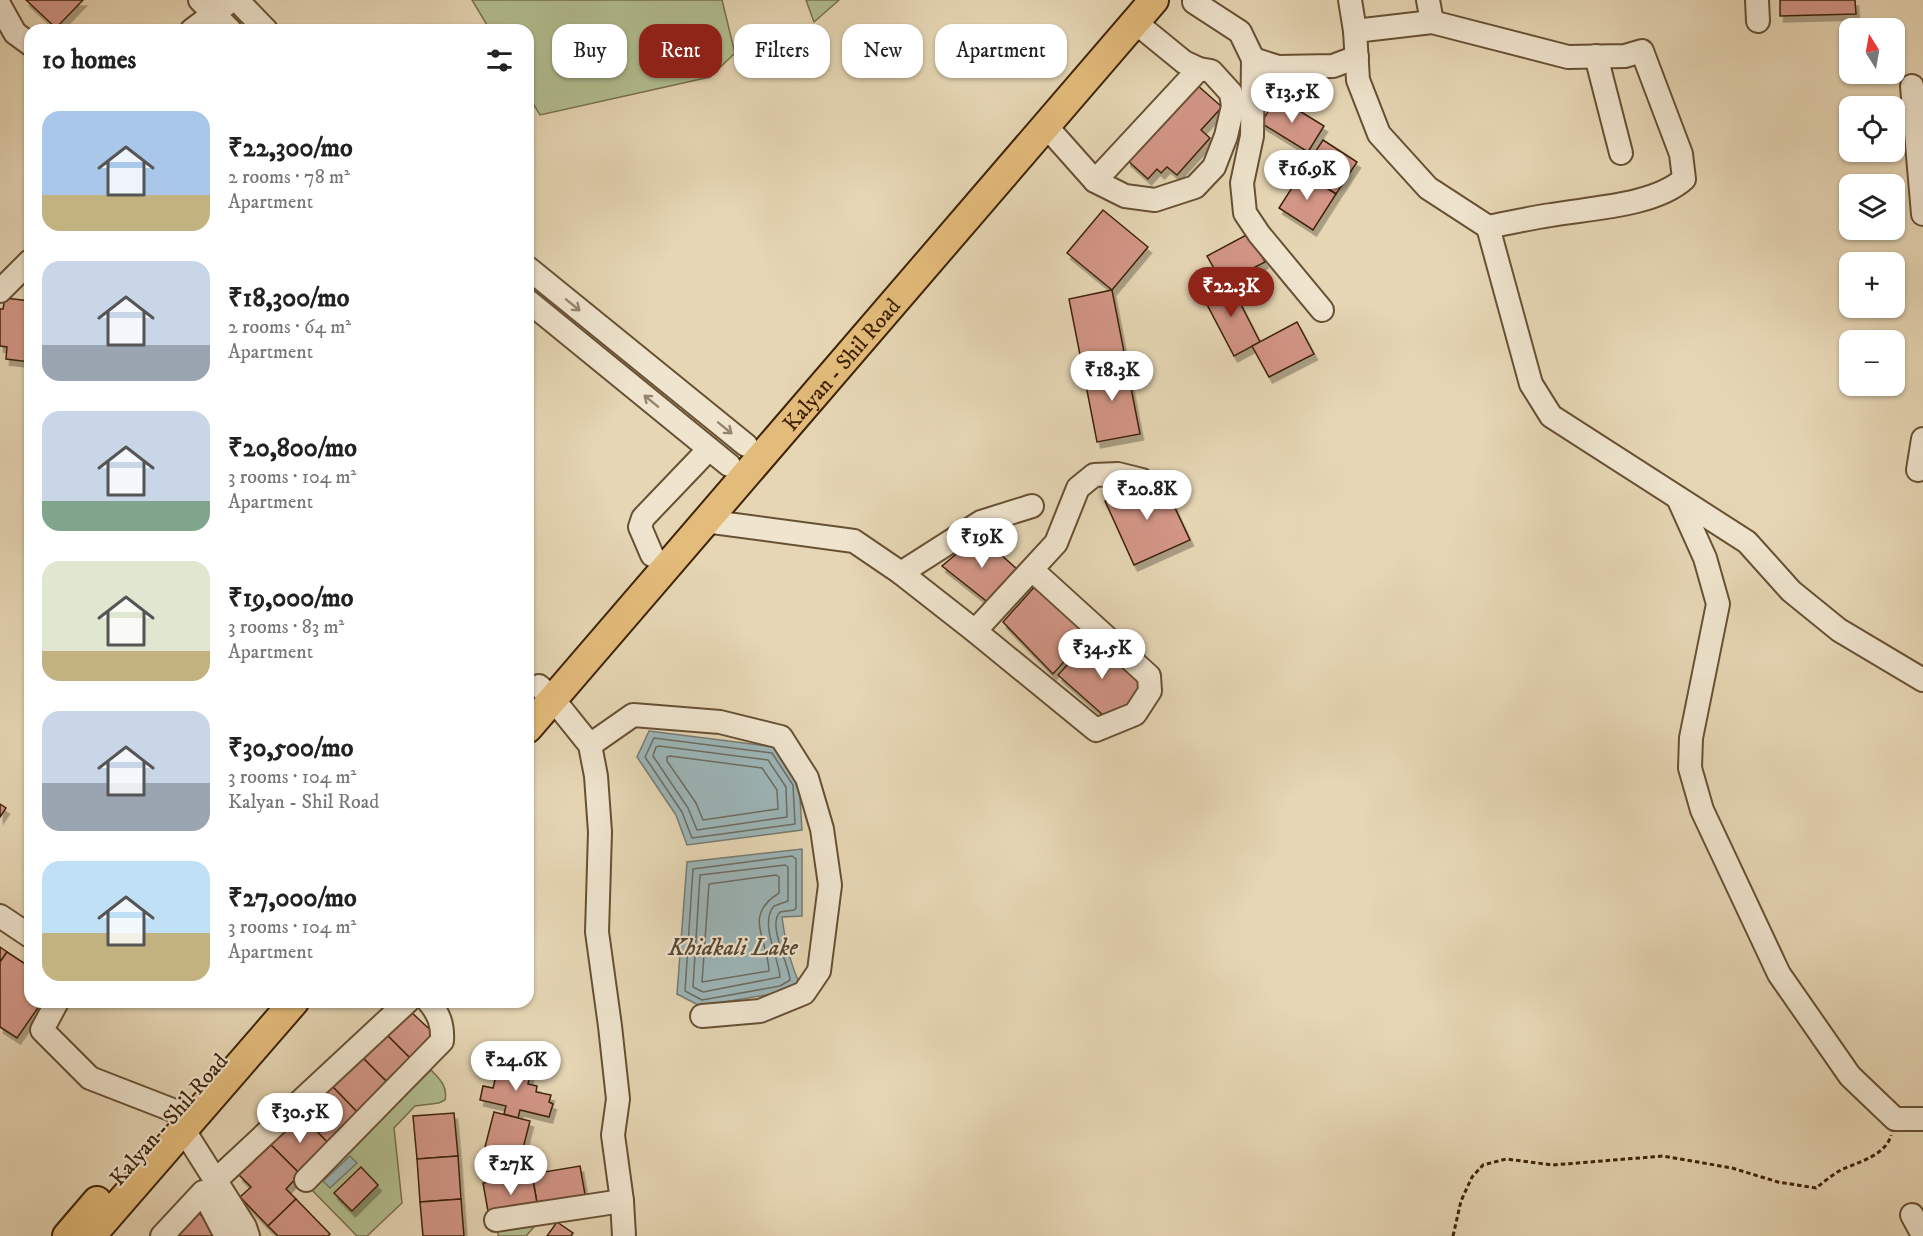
<!DOCTYPE html>
<meta charset="utf-8">
<style>
:root{--surface:#fff;--page:#f6f6f6;--text:#222;--muted:#767676;--accent:#8f2418}
body{margin:0;font-family:"IM FELL DW Pica",serif;background:var(--page);color:var(--text);height:100vh;display:flex;flex-direction:column;font-size:22px;white-space:nowrap}
*{box-sizing:border-box;margin:0}
p{font-size:20px;color:var(--muted)}
.icon{flex:none;width:33px;height:33px;fill:none;stroke:currentColor;stroke-width:2;stroke-linecap:round;stroke-linejoin:round}
.map{position:relative;flex:1;overflow:hidden}
.details{position:absolute;left:24px;top:24px;width:510px;height:984px;display:flex;flex-direction:column;background:var(--surface);border-radius:18px;box-shadow:0 2px 4px #0004}
.details>*{flex:none}
.banner{position:absolute;left:552px;top:24px;width:570px;height:54px;display:flex;gap:12px}
.needle{width:39px;rotate:349deg}
.controls{position:absolute;left:1839px;top:18px;display:grid;gap:12px}
.controls a{display:grid;place-items:center;width:66px;height:66px;border-radius:12px;background:var(--surface);box-shadow:0 2px 4px #0004;font-size:30px}
.price{position:absolute;translate:-50% -51px;padding:0 14px;border-radius:21px;background:#fff;color:#222;font-size:20px;line-height:39px;filter:drop-shadow(0 2px 3px #0008)}
.price::after{content:'';position:absolute;left:50%;top:36px;width:18px;height:14px;margin-left:-9px;background:inherit;clip-path:polygon(0 0,100% 0,50% 100%)}
.price.on{background:var(--accent);color:#fff}
ul{padding:0;list-style:none}
li{display:flex;align-items:center;gap:18px;height:150px;padding:0 18px}
li span{display:grid;place-items:center;flex:none;width:168px;height:120px;border-radius:18px;color:#555}
li>.icon{margin-inline-start:auto}
span .icon{width:72px;height:72px;fill:#fffc;stroke-width:1}
li b{font-size:26px}
h2{display:flex;justify-content:space-between;align-items:center;height:72px;padding:0 18px;font-size:26px}
.tag{padding:0 21px;border-radius:18px;background:var(--surface);box-shadow:0 2px 4px #0004;font-size:21px;line-height:54px}
.tag.on{background:var(--accent);color:#fff}
.map>svg:first-child{display:block}
.green{fill:#b2be90;stroke:#78704c;stroke-width:1.5}
.water{fill:#9cb6b9;stroke:#767b72;stroke-width:1.5}
.lines{fill:none;stroke-linecap:round;stroke-linejoin:round}
.shore{stroke:#6d6c60;stroke-width:1.5}
.building{fill:#d39687;stroke:#3e2308;stroke-width:1.5;filter:url(#shadow)}
.minor-casing{stroke:#685033;stroke-width:26}
.major-casing{stroke:#3e2308;stroke-width:32}
.path{stroke:#3e2308;stroke-width:3;stroke-dasharray:4.5 3;stroke-linecap:butt}
.minor{stroke:#efe4ce;stroke-width:22}
.major{stroke:#e3bb7a;stroke-width:28}
.oneway{stroke:#96846b}
.labels{text-anchor:middle;stroke-width:4.5;stroke-linejoin:round;paint-order:stroke}
.street-label{font-size:22px;fill:#3e2308;stroke:#efe4ce}
.water-label{font-size:24px;font-style:italic;fill:#564834;stroke:#efe4ce}
</style>
<div class="map">
<svg width="1923" height="1236" viewBox="0 0 1923 1236">
<defs>
<filter id="shadow"><feDropShadow dx="3.5" dy="6" stdDeviation="0" flood-color="#0004"/></filter>
</defs>
<rect width="100%" height="100%" fill="#e6d6b4"/>
<filter id="stains"><feTurbulence type="fractalNoise" baseFrequency=".00333" numOctaves="4"/><feColorMatrix values="0 0 0 0 .2 0 0 0 0 .09 0 0 0 0 .02 0 0 0 .5 -.17"/></filter>
<radialGradient id="worn" r=".72"><stop offset=".6" stop-color="#630" stop-opacity="0"/><stop offset="1" stop-color="#630" stop-opacity=".3"/></radialGradient>
<g class="green">
<path d="M472,0H722L735,53L710,77L540,115L528,95V30H490Z"/>
<path d="M806,0H839L814,22Z"/>
<path d="M431,1070C440,1079 448,1087 445,1100L439,1103L415,1106L394,1128L402,1203L367,1236H357L310,1188Z"/>
<path d="M542,1218L526,1236H498V1232L487,1228Z"/>
</g>
<g class="water">
<path d="M649,731L776,747L799,783L802,830L687,845L676,815L637,757Z"/>
<path d="M802,849V916L782,917C785,940 789,961 799,982L783,992L700,1006L677,994L687,862Z"/>
<path d="M350,1156L357,1163L330,1188L323,1181Z"/>
</g>
<g class="lines">
<g class="shore">
<path d="M654,738L772,753L793,785L795,824L692,838L682,812L645,757Z"/>
<path d="M659,746L768,760L786,787L787,817L697,830L688,808L653,756L656,747Z"/>
<path d="M670,756L762,768L777,790L778,809L703,820L696,803L667,761V757Z"/>
<path d="M792,856L796,859V908L794,910L780,912C767,925 789,964 790,980L780,986L702,1000L685,991L693,869Z"/>
<path d="M785,865L788,867V901L774,906C759,923 779,958 780,977L703,992L693,987L700,875Z"/>
<path d="M776,875L779,877V893C742,916 768,939 769,971L702,982L709,884Z"/>
</g>
</g>
<g class="building">
<path d="M26,0H83L56,28Z"/>
<path d="M1780,0H1855L1856,14L1780,16Z"/>
<path d="M1196,84L1222,107L1201,130L1210,138L1177,175L1167,167L1161,173L1157,169L1148,179L1127,160Z"/>
<path d="M1277,97L1324,126L1308,152L1261,123Z"/>
<path d="M1323,140L1357,162L1336,194L1302,172Z"/>
<path d="M1302,172L1336,194L1313,230L1279,208Z"/>
<path d="M1103,210L1148,247L1112,290L1067,253Z"/>
<path d="M1250,233L1265,262L1223,284L1207,256Z"/>
<path d="M1229,281L1260,342L1234,356L1202,295Z"/>
<path d="M1112,290L1126,362L1083,370L1069,299Z"/>
<path d="M5,298L30,301V362L6,359L7,347L0,346V309H3Z"/>
<path d="M1297,322L1314,354L1269,377L1252,346Z"/>
<path d="M1126,362L1140,434L1097,442L1083,370Z"/>
<path d="M1160,476L1190,540L1134,565L1105,501Z"/>
<path d="M979,535L1019,571L990,604L942,566Z"/>
<path d="M1037,584L1087,636L1053,674L1003,622Z"/>
<path d="M1093,637L1146,684L1112,723L1058,675Z"/>
<path d="M0,804L6,808L0,817Z"/>
<path d="M0,947L7,952L0,962Z"/>
<path d="M7,952L30,967V1002H42L17,1038L0,1027V962Z"/>
<path d="M410,1011L440,1039L415,1063L386,1034Z"/>
<path d="M386,1034L415,1063L391,1086L361,1056Z"/>
<path d="M361,1056L391,1086L361,1116L331,1085Z"/>
<path d="M495,1062L531,1071L528,1084L537,1086L536,1092L551,1095L549,1102L553,1104L549,1117L520,1110L518,1118L504,1114L506,1106L480,1100L483,1086L493,1088L496,1076L492,1075Z"/>
<path d="M331,1085L361,1116L330,1145L301,1115Z"/>
<path d="M494,1112L530,1121L521,1156L485,1147Z"/>
<path d="M454,1113L458,1156L417,1159L413,1116Z"/>
<path d="M301,1115L330,1145L300,1174L270,1144Z"/>
<path d="M270,1144L300,1174L286,1189L296,1199L268,1226L240,1197L251,1187L239,1175Z"/>
<path d="M458,1156L461,1199L420,1202L417,1159Z"/>
<path d="M580,1166L586,1200L538,1209L532,1174Z"/>
<path d="M361,1167L378,1185L352,1211L334,1193Z"/>
<path d="M532,1174L538,1209L489,1217L483,1183Z"/>
<path d="M296,1199L330,1234L328,1236H278L268,1226Z"/>
<path d="M461,1199L464,1236H423L420,1202Z"/>
<path d="M196,1211L221,1232L223,1236H175Z"/>
<path d="M557,1222L573,1233L571,1236H547Z"/>
</g>
<g class="lines">
<defs>
<g id="minor">
<path d="M200,0L230,30"/>
<path d="M237,0L266,30"/>
<path d="M1350,0L1355,31L1358,80L1379,134L1428,188L1488,227L1531,384L1551,416L1747,542L1791,591L1839,630L1923,680"/>
<path d="M1428,0L1432,22"/>
<path d="M1757,0L1758,21"/>
<path d="M1194,2L1240,32L1253,59L1252,136L1242,183L1245,213L1259,234L1322,310"/>
<path d="M0,6L15,33L30,44"/>
<path d="M192,30L232,0"/>
<path d="M1355,31L1432,22L1568,57L1625,56L1642,51L1681,154L1684,179C1654,206 1590,208 1551,215C1530,218 1509,223 1488,227"/>
<path d="M1596,56L1621,153"/>
<path d="M1253,59L1278,67L1333,66L1357,57"/>
<path d="M1912,86L1923,214"/>
<path d="M1046,126L1095,181L1125,196L1155,200L1195,187L1214,167L1226,136L1233,106L1231,93L1211,71L1199,69L1184,62L1135,22"/>
<path d="M1095,181L1199,69"/>
<path d="M528,268L746,445"/>
<path d="M0,291L30,261"/>
<path d="M528,301L729,465"/>
<path d="M1918,470L1923,439"/>
<path d="M1678,498L1705,558L1718,604L1691,738L1690,768L1702,810L1779,974L1850,1076L1895,1119H1923"/>
<path d="M705,521L854,541L901,573L981,522L1032,506"/>
<path d="M652,555L640,527L643,518L709,449"/>
<path d="M901,573L975,631L1096,730L1135,714L1150,691L1149,676L1040,577"/>
<path d="M975,631L1056,543L1078,488L1094,475L1118,474L1142,480"/>
<path d="M539,686L553,699L590,745L596,776L600,832L597,932L610,1026L618,1099L613,1135L622,1201L624,1236"/>
<path d="M590,745L633,715L720,722L781,737L807,778L822,829L830,885L819,971L804,993L760,1011L702,1016"/>
<path d="M0,916L30,936"/>
<path d="M57,1002L42,1030L90,1078L175,1111"/>
<path d="M183,1129L245,1227L248,1236"/>
<path d="M216,1180L407,1002"/>
<path d="M306,1180L442,1041C443,1025 439,1014 429,1002"/>
<path d="M1912,1215L1923,1235"/>
<path d="M496,1220L622,1201"/>
<path d="M162,1236L203,1192L226,1236"/>
</g>
<g id="major">
<path id="s1" d="M528,728L1154,0"/>
<path d="M67,1236L97,1201"/>
<path d="M91,1236L294,1002"/>
</g>
</defs>
<use href="#minor" class="minor-casing"/>
<use href="#major" class="major-casing"/>
<path class="path" d="M1453,1236L1461,1201L1472,1177L1483,1165L1506,1159L1553,1165L1663,1156L1732,1168L1778,1182L1816,1188C1824,1182 1833,1174 1843,1169C1859,1162 1886,1155 1891,1135"/>
<use href="#minor" class="minor"/>
<use href="#major" class="major"/>
</g>
<defs><path id="oneway-shaft" d="M-6 0H5M1.5-3L5.5 0L1.5 3" fill="none" stroke-width="1.6" stroke-linecap="round" stroke-linejoin="round" transform="scale(1.5)"/></defs>
<g class="oneway">
<use href="#oneway-shaft" transform="translate(573 305) rotate(39)"/>
<use href="#oneway-shaft" transform="translate(651 401) rotate(-141)"/>
<use href="#oneway-shaft" transform="translate(725 428) rotate(39)"/>
</g>
<g class="labels">
<g class="street-label">
<text dy="8" stroke="none"><textPath href="#s1" startOffset="480">Kalyan - Shil Road</textPath></text>
<text transform="translate(168 1119) rotate(-49)" y="8">Kalyan - Shil Road</text>
</g>
<g class="water-label">
<text x="733" y="955">Khidkali Lake</text>
</g>
</g>
<rect width="100%" height="100%" filter="url(#stains)"/>
<rect width="100%" height="100%" fill="url(#worn)"/>
</svg>
<div class="controls">
<a><svg class="needle" viewBox="-14 -14 28 28"><path d="M0-13l5 13h-10z" fill="#e53935"/><path d="M0 13l5-13h-10z" fill="#767676"/></svg></a>
<a><svg class="icon" aria-label="locate" viewBox="0 0 24 24"><circle cx="12" cy="12" r="6"/><path d="M12 2v4M12 18v4M2 12h4M18 12h4"/></svg></a>
<a><svg class="icon" aria-label="layers" viewBox="0 0 24 24"><path d="M12 4l9 5-9 5-9-5zM3 14l9 5 9-5"/></svg></a>
<a>+</a>
<a>−</a>
</div>
<b class="price" style="left:1292px;top:124px">₹13.5K</b>
<b class="price" style="left:1307px;top:201px">₹16.9K</b>
<b class="price on" style="left:1231px;top:318px">₹22.3K</b>
<b class="price" style="left:1112px;top:402px">₹18.3K</b>
<b class="price" style="left:1147px;top:521px">₹20.8K</b>
<b class="price" style="left:982px;top:569px">₹19K</b>
<b class="price" style="left:1102px;top:680px">₹34.5K</b>
<b class="price" style="left:516px;top:1092px">₹24.6K</b>
<b class="price" style="left:300px;top:1144px">₹30.5K</b>
<b class="price" style="left:511px;top:1196px">₹27K</b>
<div class="banner">
<a class="tag">Buy</a>
<a class="tag on">Rent</a>
<a class="tag">Filters</a>
<a class="tag">New</a>
<a class="tag">Apartment</a>
</div>
<section class="details">
<h2>10 homes<svg class="icon" aria-label="filters" viewBox="0 0 24 24"><path d="M4 7h16M4 17h16"/><circle cx="9" cy="7" r="2"/><circle cx="15" cy="17" r="2"/></svg></h2>
<ul>
<li><span style="background:linear-gradient(#a9c7e8 70%,#c2b280 0)"><svg class="icon" aria-label="home" viewBox="0 0 24 24"><path d="M3 11l9-7 9 7M6 9v11h12V9"/></svg></span><div><b>₹22,300/mo</b><p>2 rooms · 78 m²</p><p>Apartment</p></div></li>
<li><span style="background:linear-gradient(#c9d6e8 70%,#9aa5b1 0)"><svg class="icon" aria-label="home" viewBox="0 0 24 24"><path d="M3 11l9-7 9 7M6 9v11h12V9"/></svg></span><div><b>₹18,300/mo</b><p>2 rooms · 64 m²</p><p>Apartment</p></div></li>
<li><span style="background:linear-gradient(#c9d6e8 75%,#7fa58c 0)"><svg class="icon" aria-label="home" viewBox="0 0 24 24"><path d="M3 11l9-7 9 7M6 9v11h12V9"/></svg></span><div><b>₹20,800/mo</b><p>3 rooms · 104 m²</p><p>Apartment</p></div></li>
<li><span style="background:linear-gradient(#dfe7d0 75%,#c2b280 0)"><svg class="icon" aria-label="home" viewBox="0 0 24 24"><path d="M3 11l9-7 9 7M6 9v11h12V9"/></svg></span><div><b>₹19,000/mo</b><p>3 rooms · 83 m²</p><p>Apartment</p></div></li>
<li><span style="background:linear-gradient(#c9d6e8 60%,#9aa5b1 0)"><svg class="icon" aria-label="home" viewBox="0 0 24 24"><path d="M3 11l9-7 9 7M6 9v11h12V9"/></svg></span><div><b>₹30,500/mo</b><p>3 rooms · 104 m²</p><p>Kalyan - Shil Road</p></div></li>
<li><span style="background:linear-gradient(#bfe0f5 60%,#c2b280 0)"><svg class="icon" aria-label="home" viewBox="0 0 24 24"><path d="M3 11l9-7 9 7M6 9v11h12V9"/></svg></span><div><b>₹27,000/mo</b><p>3 rooms · 104 m²</p><p>Apartment</p></div></li>
</ul>
</section>
</div>
